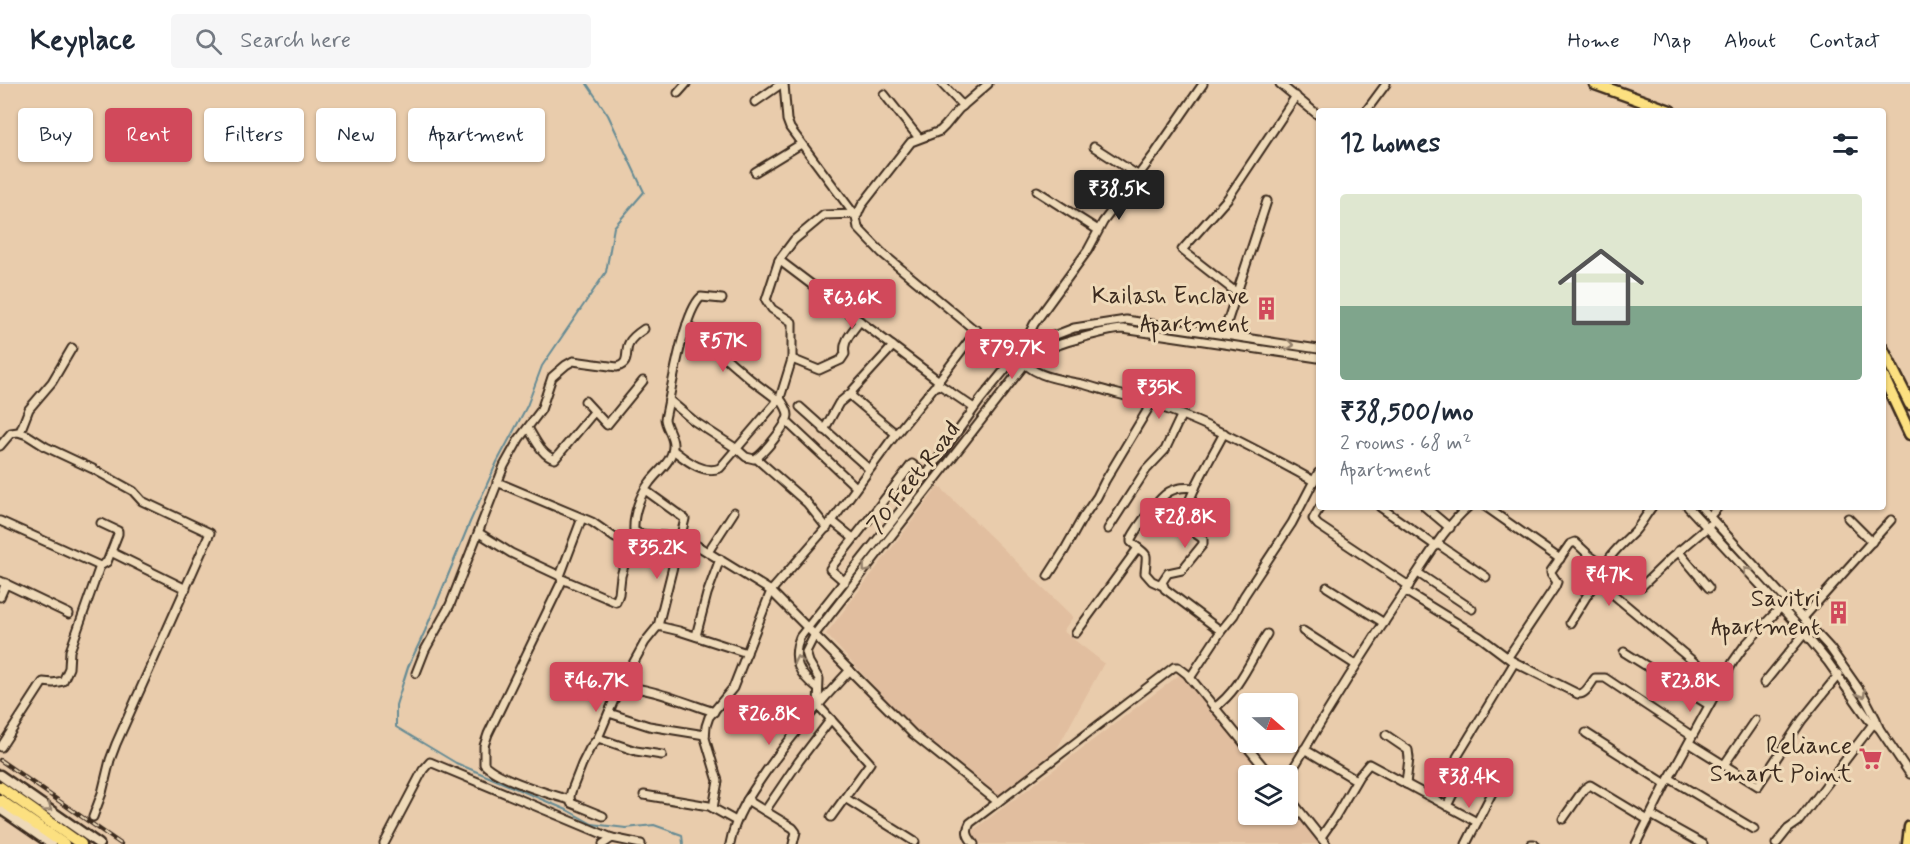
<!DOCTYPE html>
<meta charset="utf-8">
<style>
:root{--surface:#fff;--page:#f6f6f7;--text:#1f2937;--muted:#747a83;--line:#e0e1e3;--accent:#d1495b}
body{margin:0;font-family:Mynerve,sans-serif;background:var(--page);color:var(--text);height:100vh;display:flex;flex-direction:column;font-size:22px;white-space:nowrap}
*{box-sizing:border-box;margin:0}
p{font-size:20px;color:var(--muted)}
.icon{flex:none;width:33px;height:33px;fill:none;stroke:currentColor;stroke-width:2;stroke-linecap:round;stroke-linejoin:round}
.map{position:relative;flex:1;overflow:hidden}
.side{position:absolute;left:1316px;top:24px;width:570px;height:402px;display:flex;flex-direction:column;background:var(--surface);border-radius:6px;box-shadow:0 2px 4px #0004}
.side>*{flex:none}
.guide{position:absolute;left:18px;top:24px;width:570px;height:54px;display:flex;gap:12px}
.needle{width:39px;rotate:110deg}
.buttons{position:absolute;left:1238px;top:609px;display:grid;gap:12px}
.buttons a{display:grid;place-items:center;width:60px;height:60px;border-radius:6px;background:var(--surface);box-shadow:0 2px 4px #0004;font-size:30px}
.price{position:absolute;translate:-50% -51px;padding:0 14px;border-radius:6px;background:var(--accent);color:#fff;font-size:20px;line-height:39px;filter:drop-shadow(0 2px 3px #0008)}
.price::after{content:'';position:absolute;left:50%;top:36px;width:18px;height:14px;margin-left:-9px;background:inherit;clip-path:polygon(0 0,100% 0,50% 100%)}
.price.current{background:#222;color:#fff}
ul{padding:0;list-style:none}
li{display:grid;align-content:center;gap:12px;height:318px;padding:0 24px}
li span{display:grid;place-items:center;height:186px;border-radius:6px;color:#555}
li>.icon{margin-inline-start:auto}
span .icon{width:108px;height:108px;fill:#fffc;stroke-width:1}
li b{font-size:26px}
h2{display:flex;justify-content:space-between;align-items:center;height:72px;padding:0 24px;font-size:26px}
.tag{padding:0 21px;border-radius:6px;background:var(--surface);box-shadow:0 2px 4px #0004;font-size:21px;line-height:54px}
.tag.current{background:var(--accent);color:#fff}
header{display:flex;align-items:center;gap:36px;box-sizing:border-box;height:84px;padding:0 30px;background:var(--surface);border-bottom:2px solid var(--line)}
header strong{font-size:28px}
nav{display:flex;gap:33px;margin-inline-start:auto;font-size:21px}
.search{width:420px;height:54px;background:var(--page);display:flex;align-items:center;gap:15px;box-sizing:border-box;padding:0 21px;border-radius:6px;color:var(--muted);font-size:22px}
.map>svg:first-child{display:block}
.built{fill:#e1be9f}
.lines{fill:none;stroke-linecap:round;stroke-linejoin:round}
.stream{stroke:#668b94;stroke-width:2}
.minor-casing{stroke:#3b2a1e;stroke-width:11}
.tertiary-casing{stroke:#3b2a1e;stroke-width:13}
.trunk-casing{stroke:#3b2a1e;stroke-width:15}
.minor{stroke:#efdab9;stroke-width:7}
.tertiary{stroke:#efdab9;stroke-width:8}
.trunk{stroke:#fce080;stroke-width:10}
.rail-casing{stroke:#3b2a1e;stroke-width:4.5}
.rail{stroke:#efdab9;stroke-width:2;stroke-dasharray:7;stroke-linecap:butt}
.oneway{stroke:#95826c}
.labels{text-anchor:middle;stroke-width:6;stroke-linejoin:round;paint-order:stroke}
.poi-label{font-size:24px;fill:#3b2a1e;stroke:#efdab9;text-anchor:end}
.street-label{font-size:24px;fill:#3b2a1e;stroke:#efdab9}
</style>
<header>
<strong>Keyplace</strong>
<div class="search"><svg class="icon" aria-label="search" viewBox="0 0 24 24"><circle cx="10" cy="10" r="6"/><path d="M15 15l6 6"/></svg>Search here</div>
<nav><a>Home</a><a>Map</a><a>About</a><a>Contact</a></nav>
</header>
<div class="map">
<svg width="1910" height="760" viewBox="0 0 1910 760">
<rect width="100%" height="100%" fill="#e9ccac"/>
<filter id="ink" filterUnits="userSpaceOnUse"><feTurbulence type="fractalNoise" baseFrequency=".0167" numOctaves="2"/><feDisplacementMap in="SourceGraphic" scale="12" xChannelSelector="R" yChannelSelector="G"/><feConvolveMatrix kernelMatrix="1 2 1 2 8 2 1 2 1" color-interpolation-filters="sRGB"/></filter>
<g filter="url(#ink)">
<g class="built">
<path d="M939,402L1073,533L1063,547L1104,579L1052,674L999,715L911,643L826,550Z"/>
<path d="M1182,589L1265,691L1248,692V730H1287V719L1320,760H981L971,748Z"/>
</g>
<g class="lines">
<path class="stream" d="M587,0L608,31L644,108L614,143L606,188L542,282L527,322L497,378L470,438L425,547L408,583L396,621V643L456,679L567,726L592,740L626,744L654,741L682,751L683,760"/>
<defs>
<g id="minor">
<path d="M784,0L787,36L790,44L854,130"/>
<path d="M942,0L963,22"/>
<path d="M988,0L959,25L945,42L940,47L911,58L862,121L856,133L858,144L882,169L1012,277"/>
<path d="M1280,0L1318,31"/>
<path d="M678,9L686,0"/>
<path d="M884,10L919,54"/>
<path d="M755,18L781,0"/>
<path d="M1366,27L1386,0"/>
<path d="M1094,63L1139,92"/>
<path d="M755,88L801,60"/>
<path d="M1037,107L1098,146"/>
<path d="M779,176L939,297"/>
<path d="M1237,209L1182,166L1228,114L1296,12"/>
<path d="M722,215L701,213C683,229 671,309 665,335C666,344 674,353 673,362C673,377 658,387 650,398C640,411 633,430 634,447L640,450L665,452L696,461L771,507L913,650L998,718L970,739C965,748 968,753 974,760"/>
<path d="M687,240L750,295L778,316"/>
<path d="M1223,251L1267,117"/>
<path d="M893,262L853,306L851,312L896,350"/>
<path d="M1021,267L1034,240L1088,166L1103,138L1156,68L1203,0"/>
<path d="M1017,271C1032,293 1058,295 1082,300C1094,303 1106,307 1118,310C1187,327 1252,363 1314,397"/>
<path d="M792,275L819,286L841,276L845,270C842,257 853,247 860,237"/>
<path d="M937,299L977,246"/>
<path d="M669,316L694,337L737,365L746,373L754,375C762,372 788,340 788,331C788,325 782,318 780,314"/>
<path d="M585,317L607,341L643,297"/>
<path d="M800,323L869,385"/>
<path d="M786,337L856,403"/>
<path d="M528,344C535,355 542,372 555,375L594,328"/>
<path d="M824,346L839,319L851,309"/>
<path d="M20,348L29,325L52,298L72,264"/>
<path d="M0,362L11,349L18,348L27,351L46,363L93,385L133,407L142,417L210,449L116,660L110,676L102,709L93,733"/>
<path d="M673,366C685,375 703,391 720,384L780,314L792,275V238L772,225L766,216L779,176L794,156L824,131L858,130"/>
<path d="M757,375L807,419L827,444"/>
<path d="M497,398L592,438L615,454L628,456L635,448"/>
<path d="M645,406L685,435L658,542"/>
<path d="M1320,423L1313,435L1318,441L1409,502"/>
<path d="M1380,423L1436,462"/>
<path d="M1425,423L1450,444"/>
<path d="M1486,423L1560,475"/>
<path d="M1652,423C1646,431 1641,440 1635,447C1622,460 1603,475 1601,495L1608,506L1720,600"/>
<path d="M1688,423L1800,544L1828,578L1869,636L1879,644L1910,690"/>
<path d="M1701,423L1830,564L1865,614L1876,635L1879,644"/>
<path d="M1710,432L1718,423"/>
<path d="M1848,434L1872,458"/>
<path d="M0,437L100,482L107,478L118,450V447L101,439"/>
<path d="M832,437L853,454"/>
<path d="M1108,445L1146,386L1165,366L1181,332"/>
<path d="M479,449L511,469L560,492L562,497L488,650L484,662V680C498,695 549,710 570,716"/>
<path d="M1438,460L1486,493"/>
<path d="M1678,467L1709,504"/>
<path d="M111,468L186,505"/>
<path d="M708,468L734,428"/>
<path d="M1418,489L1472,525"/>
<path d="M560,492L582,434"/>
<path d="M1048,492L1064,467L1083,433L1097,413L1105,397L1151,320"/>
<path d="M562,495L616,518L619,510L621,492L632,454"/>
<path d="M0,497L69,530"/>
<path d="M845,498L830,485L912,380L926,392"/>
<path d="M1163,502L1152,497L1145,489C1147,465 1149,474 1131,458V455C1136,445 1143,436 1150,427C1164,410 1171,401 1195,404"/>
<path d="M1642,502L1671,474L1710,441"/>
<path d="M1327,503L1384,539"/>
<path d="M1405,507L1480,553L1512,577L1513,581L1457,673V676L1464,686L1463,690L1447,722"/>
<path d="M0,513L6,499"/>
<path d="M1803,534L1891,436"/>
<path d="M1570,539L1591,505L1601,495"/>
<path d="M1221,547L1165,505L1162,498L1168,489L1182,486L1203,460V455L1183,441C1182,421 1214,369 1224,349"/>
<path d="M1303,547L1356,581"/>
<path d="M1076,549L1138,464"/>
<path d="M696,552L707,510L720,475"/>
<path d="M1624,568L1709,621"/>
<path d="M1508,573L1555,503L1557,498L1551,489V487L1570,460L1575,458L1590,472L1605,482"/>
<path d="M1512,577L1578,610C1586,611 1590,600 1595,594H1605L1692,652"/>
<path d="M416,589L425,566L450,521L504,382L519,355L541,326L552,293L566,281L573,277L617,283C631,279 624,269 629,259C632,253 638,249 644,245"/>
<path d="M1190,594L1221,547L1234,531L1244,512L1292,439L1318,389"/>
<path d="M1764,599L1804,550"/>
<path d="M620,603L645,558L658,542L679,547L747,569"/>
<path d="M818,605C799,591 791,576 800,553L901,426L981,315L1012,277L1027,262L1074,244L1126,236L1318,265"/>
<path d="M1214,624C1239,607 1251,575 1267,550"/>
<path d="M609,629L649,642L705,651"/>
<path d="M1586,649L1666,700"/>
<path d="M1386,651L1408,666L1409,674L1406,700"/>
<path d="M598,654L636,667L662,671"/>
<path d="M1689,659L1758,702L1802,636L1839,590"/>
<path d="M1,663L43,598L53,599L63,597L69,584L70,567L100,482"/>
<path d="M1304,665L1356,696"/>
<path d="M1724,681L1755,636"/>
<path d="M1669,694L1754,745"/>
<path d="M1287,695C1325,630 1365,566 1407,504C1426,477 1443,445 1468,423"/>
<path d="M644,711L709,722L736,737"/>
<path d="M1287,711L1326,760"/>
<path d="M845,714L915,758"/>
<path d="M747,716L793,744L796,748L793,760"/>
<path d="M998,718L1174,583H1178L1187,590L1271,692"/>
<path d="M713,724L718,697L705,654L706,642L709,633L733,604L771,507L832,437L889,359L934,303L939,301L943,303L974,324"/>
<path d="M765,727L799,677L831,635"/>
<path d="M1651,731L1703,760"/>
<path d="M603,732L571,719L570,713L571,708L582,680L590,664L598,654L619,604C638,599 692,621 714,628"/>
<path d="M831,733L870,679L818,621L819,595L809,578L806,568L815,550L1025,280C1029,276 1034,271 1040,268C1056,260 1106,246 1123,245L1318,274"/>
<path d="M1563,735L1584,705L1590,701L1648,736"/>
<path d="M1321,753L1335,733L1359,692L1369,680L1477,738"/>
<path d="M384,760L423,686L430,678L612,754"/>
<path d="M603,760L612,754L641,760"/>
<path d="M730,760C735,732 751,709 767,686C792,651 820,618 850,586"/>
<path d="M1466,760L1496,701"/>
<path d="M1531,760H1534"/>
<path d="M1636,760L1666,700L1733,578L1745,561L1780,524"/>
<path d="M1776,760L1788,745L1798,738L1873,640"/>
</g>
<g id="tertiary">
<path d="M0,691L99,760"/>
<path d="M0,725L51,760"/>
</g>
<g id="trunk">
<path d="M1595,0L1670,27"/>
<path d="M1882,264L1910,320"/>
<path d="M1882,290L1910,350"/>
<path d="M0,703L81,760"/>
<path d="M0,716L64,760"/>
<path d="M1908,760L1910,743"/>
</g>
</defs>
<use href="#minor" class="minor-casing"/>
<use href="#tertiary" class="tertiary-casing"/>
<use href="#trunk" class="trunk-casing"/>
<use href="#minor" class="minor"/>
<use href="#tertiary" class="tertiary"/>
<use href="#trunk" class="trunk"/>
<defs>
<path id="rail" d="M0,676L121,760"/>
</defs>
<use href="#rail" class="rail-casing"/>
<use href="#rail" class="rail"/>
</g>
<defs><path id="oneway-chevron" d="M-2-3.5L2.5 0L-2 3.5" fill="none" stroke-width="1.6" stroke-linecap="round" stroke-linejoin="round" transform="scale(1.5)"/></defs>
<g class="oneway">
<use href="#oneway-chevron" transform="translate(1290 261) rotate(8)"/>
<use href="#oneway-chevron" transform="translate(866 485) rotate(128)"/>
<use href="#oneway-chevron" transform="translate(1747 487) rotate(-132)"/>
<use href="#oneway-chevron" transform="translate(798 576) rotate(-102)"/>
<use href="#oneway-chevron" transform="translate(1862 610) rotate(58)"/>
<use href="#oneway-chevron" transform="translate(48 724) rotate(34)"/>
</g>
</g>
<defs>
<symbol id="building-bare" viewBox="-9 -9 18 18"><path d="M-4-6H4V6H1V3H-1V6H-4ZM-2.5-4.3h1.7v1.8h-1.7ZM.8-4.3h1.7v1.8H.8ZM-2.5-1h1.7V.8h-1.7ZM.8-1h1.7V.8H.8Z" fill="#d1495b" stroke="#efdab9" stroke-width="2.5" paint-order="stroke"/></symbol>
<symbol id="supermarket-bare" viewBox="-9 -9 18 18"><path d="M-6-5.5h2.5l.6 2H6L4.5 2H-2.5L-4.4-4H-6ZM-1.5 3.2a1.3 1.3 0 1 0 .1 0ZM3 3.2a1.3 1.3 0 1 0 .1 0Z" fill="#d1495b" stroke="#efdab9" stroke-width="2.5" paint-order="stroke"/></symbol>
</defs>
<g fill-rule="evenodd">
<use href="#building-bare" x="1250" y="208" width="33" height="33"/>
<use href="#building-bare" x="1822" y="512" width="33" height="33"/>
<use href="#supermarket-bare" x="1854" y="658" width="33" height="33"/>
</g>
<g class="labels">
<g class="poi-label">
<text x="1249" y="219">Kailash Enclave<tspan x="1249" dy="28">Apartment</tspan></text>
<text x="1820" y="522">Savitri<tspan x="1820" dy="28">Apartment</tspan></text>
<text x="1852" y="669">Reliance<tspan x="1852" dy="28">Smart Point</tspan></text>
</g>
<g class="street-label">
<text transform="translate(913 393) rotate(-52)" y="8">70 Feet Road</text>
</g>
</g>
</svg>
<div class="buttons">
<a><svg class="needle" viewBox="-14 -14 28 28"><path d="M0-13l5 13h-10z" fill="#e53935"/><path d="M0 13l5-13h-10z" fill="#747a83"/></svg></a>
<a><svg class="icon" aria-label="layers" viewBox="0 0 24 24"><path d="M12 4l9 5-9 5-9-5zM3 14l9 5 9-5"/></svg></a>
</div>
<b class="price current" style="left:1119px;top:137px">₹38.5K</b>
<b class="price" style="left:852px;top:246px">₹63.6K</b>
<b class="price" style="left:723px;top:289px">₹57K</b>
<b class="price" style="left:1012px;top:296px">₹79.7K</b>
<b class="price" style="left:1159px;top:336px">₹35K</b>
<b class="price" style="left:1185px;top:465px">₹28.8K</b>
<b class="price" style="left:657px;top:496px">₹35.2K</b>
<b class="price" style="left:1609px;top:523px">₹47K</b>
<b class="price" style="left:596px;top:629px">₹46.7K</b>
<b class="price" style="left:1690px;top:629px">₹23.8K</b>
<b class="price" style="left:769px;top:662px">₹26.8K</b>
<b class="price" style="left:1469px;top:725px">₹38.4K</b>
<div class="guide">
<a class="tag">Buy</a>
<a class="tag current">Rent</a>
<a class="tag">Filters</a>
<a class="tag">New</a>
<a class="tag">Apartment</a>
</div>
<section class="side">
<h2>12 homes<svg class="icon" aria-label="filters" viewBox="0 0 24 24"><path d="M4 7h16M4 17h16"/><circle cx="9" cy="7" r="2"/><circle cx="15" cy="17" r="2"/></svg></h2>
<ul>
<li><span style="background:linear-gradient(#dfe7d0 60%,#7fa58c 0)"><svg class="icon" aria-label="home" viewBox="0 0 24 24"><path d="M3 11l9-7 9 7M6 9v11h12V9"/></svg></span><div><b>₹38,500/mo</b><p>2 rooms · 68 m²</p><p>Apartment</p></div></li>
</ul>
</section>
</div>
